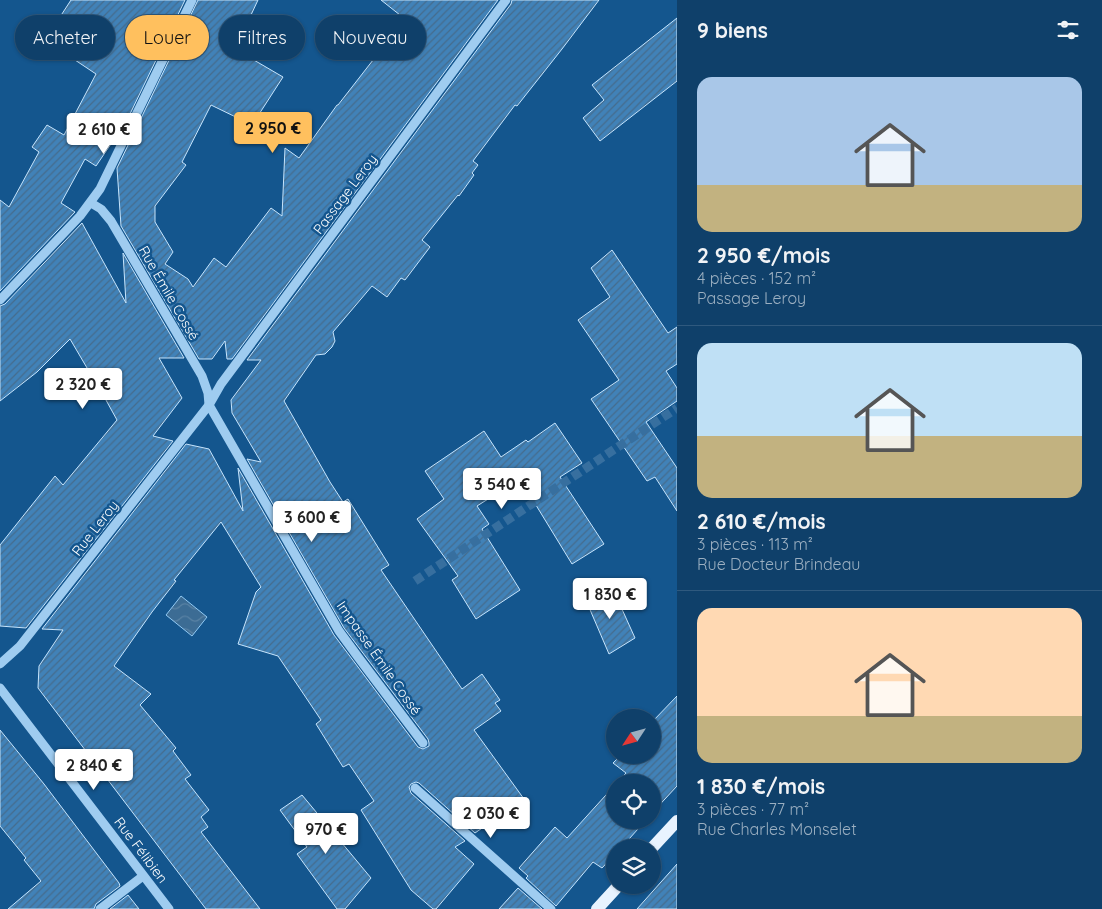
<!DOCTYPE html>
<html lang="fr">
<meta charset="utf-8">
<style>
:root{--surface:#0f406a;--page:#1d4b72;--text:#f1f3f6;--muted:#9bafc1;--line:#2f597e;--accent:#ffc05e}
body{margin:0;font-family:Quicksand,sans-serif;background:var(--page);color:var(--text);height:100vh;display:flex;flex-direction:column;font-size:19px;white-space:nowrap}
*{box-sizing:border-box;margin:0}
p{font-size:16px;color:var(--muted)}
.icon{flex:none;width:28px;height:28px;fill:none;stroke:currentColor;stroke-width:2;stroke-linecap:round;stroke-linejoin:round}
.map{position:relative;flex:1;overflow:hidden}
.sheet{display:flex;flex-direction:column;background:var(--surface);width:425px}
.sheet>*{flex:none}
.guide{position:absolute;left:15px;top:15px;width:475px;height:45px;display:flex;gap:10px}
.needle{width:32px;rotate:234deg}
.tools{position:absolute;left:606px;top:709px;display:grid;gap:10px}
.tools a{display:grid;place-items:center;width:55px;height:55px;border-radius:50%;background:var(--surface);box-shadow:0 1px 4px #0004,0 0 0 1px var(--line);font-size:25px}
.price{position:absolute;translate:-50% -42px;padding:0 11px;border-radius:5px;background:#fff;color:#222;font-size:16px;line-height:32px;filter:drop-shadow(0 1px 2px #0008)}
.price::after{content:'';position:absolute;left:50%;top:30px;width:15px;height:11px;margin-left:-8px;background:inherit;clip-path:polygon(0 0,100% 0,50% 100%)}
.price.on{background:var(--accent);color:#111}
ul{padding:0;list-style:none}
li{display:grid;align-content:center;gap:10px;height:265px;padding:0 20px}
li+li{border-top:1px solid var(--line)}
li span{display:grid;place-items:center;height:155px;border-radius:15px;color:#555}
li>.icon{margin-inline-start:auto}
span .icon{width:90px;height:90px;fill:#fffc;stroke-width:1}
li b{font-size:21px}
h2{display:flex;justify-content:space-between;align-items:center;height:60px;padding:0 20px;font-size:21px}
.pill{padding:0 18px;border-radius:22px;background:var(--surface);box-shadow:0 1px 4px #0004,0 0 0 1px var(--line);font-size:18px;line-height:45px}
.pill.on{background:var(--accent);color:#111}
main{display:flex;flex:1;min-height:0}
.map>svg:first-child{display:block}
.water{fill:url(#water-waves);stroke:#91c9f3}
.building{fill:url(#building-hatch);stroke:#c6e4fc}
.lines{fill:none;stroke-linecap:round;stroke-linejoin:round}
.minor-tunnel{stroke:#376f9f;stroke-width:9;stroke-dasharray:9 4.5;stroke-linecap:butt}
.minor{stroke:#9fccf0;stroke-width:9}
.major{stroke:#e8f3ff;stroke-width:12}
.labels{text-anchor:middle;stroke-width:5;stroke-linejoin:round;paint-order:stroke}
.street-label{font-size:14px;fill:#fff;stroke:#14568e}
</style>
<main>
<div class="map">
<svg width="677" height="909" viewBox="0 0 677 909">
<defs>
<pattern id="water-waves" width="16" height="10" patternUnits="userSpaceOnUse" patternTransform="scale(1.25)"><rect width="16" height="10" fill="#3c6c94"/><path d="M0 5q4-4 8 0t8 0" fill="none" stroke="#5982a4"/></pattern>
<pattern id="building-hatch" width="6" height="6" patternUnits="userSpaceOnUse" patternTransform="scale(1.25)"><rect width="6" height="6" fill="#4182b8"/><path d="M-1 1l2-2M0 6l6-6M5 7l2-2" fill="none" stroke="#456c8d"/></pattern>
</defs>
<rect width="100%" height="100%" fill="#14568e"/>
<path class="water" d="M181,596L207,617L192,636L166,615Z"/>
<g class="building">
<path d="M71,0H185L116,143L115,138L96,166L85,159L61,203L75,212L0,291V200L9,207L39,152L32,147L47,125L64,135L96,74L45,40Z"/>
<path d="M198,0H258L235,49L283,77L254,122H246L211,105L182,162L186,165L155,206V222L173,252L165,264L188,279L193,287L214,258L226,267L271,208L282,216L285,148L299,158L337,105H338L405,19L381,0H498L232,359H227L225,341L212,359H199L121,226L117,168Z"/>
<path d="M512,0H599L562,49L517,106L515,105L473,161L478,165L472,173L474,175L459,196L458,195L422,240L430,247L405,280L401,278L387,297L372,286L333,332L335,341L332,347L325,354L316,355L284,401L330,482L343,502L348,499L389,565L381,570L462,689L482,674L500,700L495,703L501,711L474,730L524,799L475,833L419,783L416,782L411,784L409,787L411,793L465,841L455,847L474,864L436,909H433L411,890L361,810L374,801L349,764L343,767L316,724L321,720L278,656L238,644L256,592L261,587L221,522L174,580L176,581L152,612L114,666L151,694L140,705L176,748L173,751L191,775L185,779L209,810L201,817L208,827L201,832L260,909H206L38,688L39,666L63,630L42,629L186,444L209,449L243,511L238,468L334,635L418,747L423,749L429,746V743L428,739L344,628L247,459L261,462L232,413L231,400L261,360H247L511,4Z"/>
<path d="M677,18V81L600,141L583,118L604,100L592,85Z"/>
<path d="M82,223L126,303L123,253L184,358H159L182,398L153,436L173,441L26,628L0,626V545L55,476L63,485L117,420L91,373H90L70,339L37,372L0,401V306L5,304Z"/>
<path d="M612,250L668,333L677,327V364L666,371L677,388V401L646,422L677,468V511L655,477L647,481L591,399L619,380L578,320L610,297L591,268Z"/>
<path d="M555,423L582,463L560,477L604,544L572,564L520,479L477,506L489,524L482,529L520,590L476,619L452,580L458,576L417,519L444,499L425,471L484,431L501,457L526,440L528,442Z"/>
<path d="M612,587L635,638L609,654L585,598Z"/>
<path d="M677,696V786L652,813V782H617L626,773L613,763L621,755H652V722Z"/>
<path d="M0,730L44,784L119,883L120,886L96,904L94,909H8L41,881L24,860L26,858L0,826Z"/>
<path d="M615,785V820H646L621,848H615V854L602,868L593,862L556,906L526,878L528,876L519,868L555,827L567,838Z"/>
<path d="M302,795L371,878L345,909H337L297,854L307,847L280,810Z"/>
<path d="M677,864V909H637Z"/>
<path d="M518,888L542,909H499Z"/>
<path d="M128,895L139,909H110Z"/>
</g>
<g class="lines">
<path class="minor-tunnel" d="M415,581L677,408"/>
<g class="minor">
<path d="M91,203L101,209L111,221L202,376L208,393L209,405L339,631L358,657L423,743"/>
<path d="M0,300L80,216L100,189L192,0"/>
<path d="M0,664L20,646L209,405L221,384L506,0"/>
<path d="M0,688L169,909"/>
<path d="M415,788L551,909"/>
<path d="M100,909L143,876"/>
</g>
<g class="major">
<path d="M652,848L677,821"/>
<path d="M597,909L619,885"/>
</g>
</g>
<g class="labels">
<g class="street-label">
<text transform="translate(345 194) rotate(-53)" y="5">Passage Leroy</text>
<text transform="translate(169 293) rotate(60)" y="5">Rue Émile Cossé</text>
<text transform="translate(95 528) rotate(-52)" y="5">Rue Leroy</text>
<text transform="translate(379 658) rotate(55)" y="5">Impasse Émile Cossé</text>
<text transform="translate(141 850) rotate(53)" y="5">Rue Félibien</text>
</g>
</g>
</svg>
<div class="tools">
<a><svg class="needle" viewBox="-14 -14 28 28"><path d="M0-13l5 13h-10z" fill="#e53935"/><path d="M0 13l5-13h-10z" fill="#9bafc1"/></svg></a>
<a><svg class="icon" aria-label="locate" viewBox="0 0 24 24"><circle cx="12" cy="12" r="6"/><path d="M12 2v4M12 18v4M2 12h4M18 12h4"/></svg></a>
<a><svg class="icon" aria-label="layers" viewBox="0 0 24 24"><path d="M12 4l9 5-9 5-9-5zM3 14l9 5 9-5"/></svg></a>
</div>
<b class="price on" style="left:273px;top:154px">2 950 €</b>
<b class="price" style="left:104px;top:155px">2 610 €</b>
<b class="price" style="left:83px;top:410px">2 320 €</b>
<b class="price" style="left:502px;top:510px">3 540 €</b>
<b class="price" style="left:312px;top:543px">3 600 €</b>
<b class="price" style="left:610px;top:620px">1 830 €</b>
<b class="price" style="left:94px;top:791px">2 840 €</b>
<b class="price" style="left:491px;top:839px">2 030 €</b>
<b class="price" style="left:326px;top:855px">970 €</b>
<div class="guide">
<a class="pill">Acheter</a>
<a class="pill on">Louer</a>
<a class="pill">Filtres</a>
<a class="pill">Nouveau</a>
</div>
</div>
<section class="sheet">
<h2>9 biens<svg class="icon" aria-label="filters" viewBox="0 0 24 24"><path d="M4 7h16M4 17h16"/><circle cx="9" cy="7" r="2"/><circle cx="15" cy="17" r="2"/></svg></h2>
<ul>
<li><span style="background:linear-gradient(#a9c7e8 70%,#c2b280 0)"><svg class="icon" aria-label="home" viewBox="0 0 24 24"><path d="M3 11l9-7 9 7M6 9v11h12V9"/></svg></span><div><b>2 950 €/mois</b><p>4 pièces · 152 m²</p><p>Passage Leroy</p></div></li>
<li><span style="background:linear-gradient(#bfe0f5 60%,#c2b280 0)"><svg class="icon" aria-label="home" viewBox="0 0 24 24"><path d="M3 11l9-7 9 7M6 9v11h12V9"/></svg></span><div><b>2 610 €/mois</b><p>3 pièces · 113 m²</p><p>Rue Docteur Brindeau</p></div></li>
<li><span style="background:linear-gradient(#ffd9b3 70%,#c2b280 0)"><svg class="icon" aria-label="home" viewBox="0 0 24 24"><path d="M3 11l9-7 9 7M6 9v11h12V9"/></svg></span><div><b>1 830 €/mois</b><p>3 pièces · 77 m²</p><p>Rue Charles Monselet</p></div></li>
</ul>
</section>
</main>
